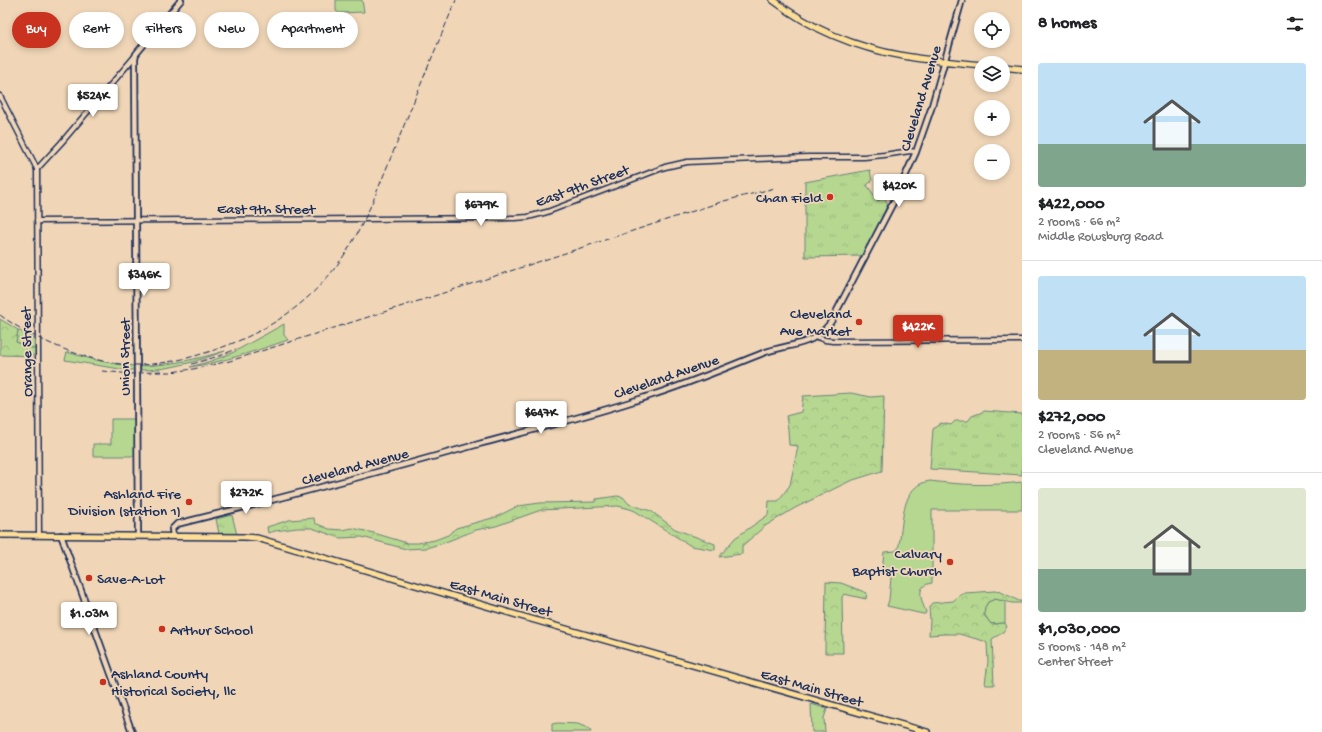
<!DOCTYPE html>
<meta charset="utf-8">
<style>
:root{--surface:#fff;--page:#f6f6f6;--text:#202124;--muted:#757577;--line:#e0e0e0;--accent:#c8321e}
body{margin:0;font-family:"Gochi Hand",sans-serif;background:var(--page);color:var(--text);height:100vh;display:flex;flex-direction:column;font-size:15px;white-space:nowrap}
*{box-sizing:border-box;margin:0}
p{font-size:13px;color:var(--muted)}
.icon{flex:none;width:22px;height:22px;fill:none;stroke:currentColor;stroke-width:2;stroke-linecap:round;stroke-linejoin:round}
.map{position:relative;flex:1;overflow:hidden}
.side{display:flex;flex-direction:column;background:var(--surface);width:300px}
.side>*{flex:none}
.hud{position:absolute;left:12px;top:12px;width:380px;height:36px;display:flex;gap:8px}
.controls{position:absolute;left:974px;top:12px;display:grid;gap:8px}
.controls a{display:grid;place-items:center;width:36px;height:36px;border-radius:50%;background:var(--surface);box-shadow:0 2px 6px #0003;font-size:20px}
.price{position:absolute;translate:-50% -34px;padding:0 9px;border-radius:4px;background:#fff;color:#222;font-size:13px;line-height:26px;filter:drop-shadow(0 1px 2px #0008)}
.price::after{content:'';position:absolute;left:50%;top:24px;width:12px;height:9px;margin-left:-6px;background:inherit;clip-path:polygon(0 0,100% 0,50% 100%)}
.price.on{background:var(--accent);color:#fff}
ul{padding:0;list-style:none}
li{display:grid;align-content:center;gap:8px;height:212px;padding:0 16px}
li+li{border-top:1px solid var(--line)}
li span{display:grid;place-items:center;height:124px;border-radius:4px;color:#555}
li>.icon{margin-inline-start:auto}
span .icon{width:72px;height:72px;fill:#fffc;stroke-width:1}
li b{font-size:17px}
h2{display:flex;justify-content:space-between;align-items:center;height:48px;padding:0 16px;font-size:17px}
.pill{padding:0 14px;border-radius:18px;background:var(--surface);box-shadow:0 2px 6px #0003;font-size:14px;line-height:36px}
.pill.on{background:var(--accent);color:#fff}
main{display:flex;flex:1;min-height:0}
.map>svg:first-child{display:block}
.green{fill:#b6d790;stroke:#688377}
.forest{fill:url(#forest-crowns);stroke:#688377}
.park{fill:url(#park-tufts);stroke:#688377}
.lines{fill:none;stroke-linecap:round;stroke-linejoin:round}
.tertiary-casing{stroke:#1b2f5e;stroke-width:7}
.secondary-casing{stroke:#1b2f5e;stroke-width:8}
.primary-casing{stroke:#1b2f5e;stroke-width:8}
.trunk-casing{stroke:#1b2f5e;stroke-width:8}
.tertiary{stroke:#f0d6b7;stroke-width:4}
.secondary{stroke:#f0d6b7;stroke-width:4.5}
.primary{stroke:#fedd96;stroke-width:5}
.trunk{stroke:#fedd96;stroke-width:5.5}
.rail{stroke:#1b2f5e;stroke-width:1;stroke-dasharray:6 3;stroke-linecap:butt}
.poi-dot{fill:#c8321e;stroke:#f0d6b7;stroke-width:1.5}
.labels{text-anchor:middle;stroke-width:3.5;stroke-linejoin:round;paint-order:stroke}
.street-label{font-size:15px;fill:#1b2f5e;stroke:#f0d6b7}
.poi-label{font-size:15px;fill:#1b2f5e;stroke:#f0d6b7;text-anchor:end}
</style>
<main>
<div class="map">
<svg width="1022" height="732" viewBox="0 0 1022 732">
<defs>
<pattern id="forest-crowns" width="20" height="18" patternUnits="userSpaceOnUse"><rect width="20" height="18" fill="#b6d790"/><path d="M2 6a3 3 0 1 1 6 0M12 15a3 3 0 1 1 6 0" fill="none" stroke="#9cb97f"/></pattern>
<pattern id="park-tufts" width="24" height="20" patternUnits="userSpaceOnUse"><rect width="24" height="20" fill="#b6d790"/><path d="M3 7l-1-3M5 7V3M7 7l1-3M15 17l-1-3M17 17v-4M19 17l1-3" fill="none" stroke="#9cb97f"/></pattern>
</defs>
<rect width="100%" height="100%" fill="#f0d6b7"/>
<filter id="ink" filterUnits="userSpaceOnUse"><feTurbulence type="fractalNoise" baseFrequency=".025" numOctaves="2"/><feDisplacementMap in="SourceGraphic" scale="8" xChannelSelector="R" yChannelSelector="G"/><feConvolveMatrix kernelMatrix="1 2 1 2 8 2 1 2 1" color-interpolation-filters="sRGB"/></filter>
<g filter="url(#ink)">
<g class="green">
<path d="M336,0H362L364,12L339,13L336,11Z"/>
<path d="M284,324V335L288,340C255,351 224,362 190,367L211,361L232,353Z"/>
<path d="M18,330L36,340L37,350L16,342Z"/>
<path d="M225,351C198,361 170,370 141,370V366C171,365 197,359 225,351Z"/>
<path d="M67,352C89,359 111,364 134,366V370H126L65,360Z"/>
<path d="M111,419H135V456H93V444H111Z"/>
<path d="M930,481C961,485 991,486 1022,482V510H932V583C915,585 921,600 926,612L925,614H923L887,606L889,600L891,578L888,574H884L882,571L884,552L895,551L898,549C904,526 899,485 930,481Z"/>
<path d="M995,599L1005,601V623L991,624C984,615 982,612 988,602Z"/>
<path d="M811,704L827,709L824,718L825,732H812Z"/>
<path d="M558,723L578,724L590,729L591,732H552V724Z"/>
</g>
<g class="forest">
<path d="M0,319L18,330L16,342L37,350L38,356L0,355Z"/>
<path d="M851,393L871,397L884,396L882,471L850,481L795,508L765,526L742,546V554L719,557L735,538L768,515L769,501H778L790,485L798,446L789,445L788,429L786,416L801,412L803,396Z"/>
<path d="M617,496L623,497L629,504L651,511L675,529L715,544V550L691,546L635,511L630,509L618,506L541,510L496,526L476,530L443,543L426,548L406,549L362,537L340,538L312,528H297L275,531L268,533L267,527L289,520L314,518L315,523L329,529L343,530L352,528L374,533L407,543H418L435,540L448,535L456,528L496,517L518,506L540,503L596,502V499Z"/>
<path d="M826,582L841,583L867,593L866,599L844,594L842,597L843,653H825Z"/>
<path d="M995,591L1001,592L1019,601H1022V603H1012L995,599L988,602L985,607L984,615L991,624L1005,623L1007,627L1002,633L992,639L994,685H986L985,684L988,662L987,643L984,641L959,634H944L929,635L930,620L929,607L932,603L953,601L960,595L965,593Z"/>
</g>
<g class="park">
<path d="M870,170L872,181L867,185L878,201L884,197L888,204L863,256L805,257V182Z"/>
<path d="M985,411L1022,414V475L930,469L933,429L941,423L951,425L955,421H968L972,416Z"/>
<path d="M232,515L237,535L219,534L216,519Z"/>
</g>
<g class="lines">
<defs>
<g id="tertiary">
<path d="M0,96L37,169L39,535"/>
<path d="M37,169L61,143L136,55"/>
<path d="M37,221L515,218L528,217L547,212L665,167L687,162L808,157H864L884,155L910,151L916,152"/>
<path d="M817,337L825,340L833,341L1022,340"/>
</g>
<g id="secondary">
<path d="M61,535L132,732"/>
<path d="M138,536L135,58L136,54L181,0"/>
<path d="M173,536L172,529L177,524C278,499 379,472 479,444C536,429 593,415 649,396C688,384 725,368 763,353C789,343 816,347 832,320L894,201L916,152L931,109L962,0"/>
</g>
<path id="primary" d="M0,535L245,537L257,538L517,615L927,732"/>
<g id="trunk">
<path d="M773,0C811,29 857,48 904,56C930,61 956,62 981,65"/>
<path d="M1003,67L1022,69"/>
</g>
</defs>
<use href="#tertiary" class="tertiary-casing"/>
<use href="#secondary" class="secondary-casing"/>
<use href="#primary" class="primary-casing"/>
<use href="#trunk" class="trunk-casing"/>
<use href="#tertiary" class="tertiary"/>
<use href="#secondary" class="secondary"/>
<use href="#primary" class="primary"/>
<use href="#trunk" class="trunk"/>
<g class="rail">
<path d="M0,315C34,340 91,364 134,365C152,365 170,362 187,358C262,339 321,302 358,232C373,204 384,173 397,143C416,95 436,48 456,0"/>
<path d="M192,364L222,355L236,349"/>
<path d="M102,371L131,374L161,371"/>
<path d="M156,372H171L193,369L230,361L431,297L724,201L775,188"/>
</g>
</g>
</g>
<g class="poi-dot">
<circle cx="830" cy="197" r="4"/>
<circle cx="859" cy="322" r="4"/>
<circle cx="189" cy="502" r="4"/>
<circle cx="950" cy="562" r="4"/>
<circle cx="89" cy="578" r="4"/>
<circle cx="162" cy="629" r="4"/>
<circle cx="103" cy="682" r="4"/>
</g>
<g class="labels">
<g class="street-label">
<text transform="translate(920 98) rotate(-73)" y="5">Cleveland Avenue</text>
<text transform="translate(582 185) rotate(-20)" y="5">East 9th Street</text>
<text x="266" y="213">East 9th Street</text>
<text transform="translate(26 352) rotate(-91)" y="5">Orange Street</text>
<text transform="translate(124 357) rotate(-90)" y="5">Union Street</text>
<text transform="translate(666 376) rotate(-19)" y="5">Cleveland Avenue</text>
<text transform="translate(355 466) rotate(-15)" y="5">Cleveland Avenue</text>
<text transform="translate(501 597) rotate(16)" y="5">East Main Street</text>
<text transform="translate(812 687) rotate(16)" y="5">East Main Street</text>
</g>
<g class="poi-label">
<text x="822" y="202">Chan Field</text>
<text x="851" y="318">Cleveland<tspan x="851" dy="17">Ave Market</tspan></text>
<text x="181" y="498">Ashland Fire<tspan x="181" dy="17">Division (station 1)</tspan></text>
<text x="942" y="558">Calvary<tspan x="942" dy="17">Baptist Church</tspan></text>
<text x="97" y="583" text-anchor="start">Save-A-Lot</text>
<text x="170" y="634" text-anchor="start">Arthur School</text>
<text x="111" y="678" text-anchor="start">Ashland County<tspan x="111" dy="17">Historical Society, llc</tspan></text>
</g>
</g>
</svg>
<div class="controls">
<a><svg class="icon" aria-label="locate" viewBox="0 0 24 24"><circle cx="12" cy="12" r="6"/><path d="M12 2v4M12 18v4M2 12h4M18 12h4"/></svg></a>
<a><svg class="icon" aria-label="layers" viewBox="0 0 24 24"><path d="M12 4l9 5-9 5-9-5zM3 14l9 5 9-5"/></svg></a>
<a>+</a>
<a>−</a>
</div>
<b class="price" style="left:93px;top:118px">$524K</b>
<b class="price" style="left:899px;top:208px">$420K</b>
<b class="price" style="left:481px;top:227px">$679K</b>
<b class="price" style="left:144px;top:297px">$346K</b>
<b class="price on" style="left:918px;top:349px">$422K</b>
<b class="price" style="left:541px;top:435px">$647K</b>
<b class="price" style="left:246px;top:515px">$272K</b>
<b class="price" style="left:89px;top:636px">$1.03M</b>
<div class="hud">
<a class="pill on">Buy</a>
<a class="pill">Rent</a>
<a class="pill">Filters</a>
<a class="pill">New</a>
<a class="pill">Apartment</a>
</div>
</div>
<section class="side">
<h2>8 homes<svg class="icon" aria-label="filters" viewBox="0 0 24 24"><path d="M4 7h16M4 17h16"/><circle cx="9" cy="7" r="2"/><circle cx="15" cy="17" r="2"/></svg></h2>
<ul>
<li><span style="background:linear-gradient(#bfe0f5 65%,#7fa58c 0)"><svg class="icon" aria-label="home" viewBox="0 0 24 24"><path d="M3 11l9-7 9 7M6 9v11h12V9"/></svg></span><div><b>$422,000</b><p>2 rooms · 66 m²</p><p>Middle Rowsburg Road</p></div></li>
<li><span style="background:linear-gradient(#bfe0f5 60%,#c2b280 0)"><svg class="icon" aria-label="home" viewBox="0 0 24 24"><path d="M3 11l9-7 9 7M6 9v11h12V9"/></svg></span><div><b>$272,000</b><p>2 rooms · 56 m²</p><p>Cleveland Avenue</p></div></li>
<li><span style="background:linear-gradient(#dfe7d0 65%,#7fa58c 0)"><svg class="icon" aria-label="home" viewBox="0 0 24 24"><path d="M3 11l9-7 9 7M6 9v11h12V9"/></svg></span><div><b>$1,030,000</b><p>5 rooms · 148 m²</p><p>Center Street</p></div></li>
</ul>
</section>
</main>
